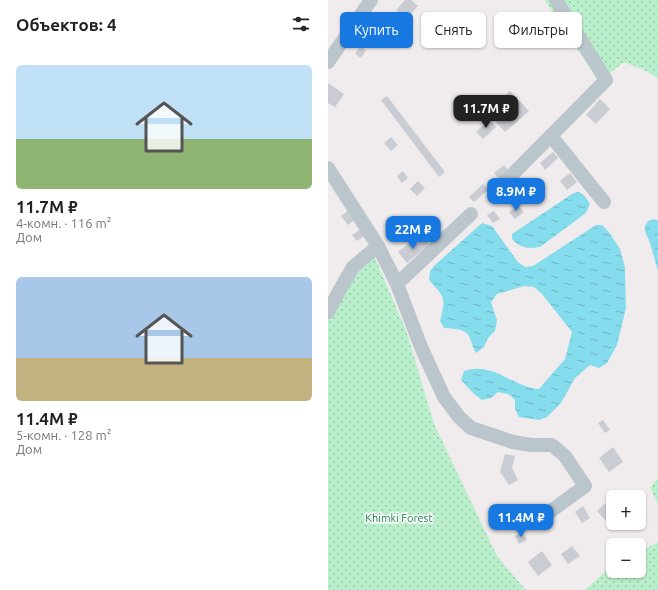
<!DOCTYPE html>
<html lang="ru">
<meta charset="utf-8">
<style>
:root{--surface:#fff;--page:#f2f2f2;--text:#222;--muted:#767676;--accent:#1678e0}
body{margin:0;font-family:Ubuntu,sans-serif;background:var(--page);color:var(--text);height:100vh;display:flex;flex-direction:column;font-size:15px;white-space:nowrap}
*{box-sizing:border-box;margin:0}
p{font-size:13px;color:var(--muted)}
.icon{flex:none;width:22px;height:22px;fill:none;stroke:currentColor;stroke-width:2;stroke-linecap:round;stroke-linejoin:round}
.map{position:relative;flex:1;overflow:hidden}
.sheet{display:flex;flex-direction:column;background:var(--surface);width:328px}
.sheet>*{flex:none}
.guide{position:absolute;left:12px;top:12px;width:258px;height:36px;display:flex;gap:8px}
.buttons{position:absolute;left:278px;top:490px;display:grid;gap:8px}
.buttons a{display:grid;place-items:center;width:40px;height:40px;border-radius:6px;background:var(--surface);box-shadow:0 1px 3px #0004;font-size:20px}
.price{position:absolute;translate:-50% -34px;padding:0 9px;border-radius:8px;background:var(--accent);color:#fff;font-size:13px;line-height:26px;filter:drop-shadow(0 1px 2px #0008)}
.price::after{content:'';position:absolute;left:50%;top:24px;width:12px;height:9px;margin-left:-6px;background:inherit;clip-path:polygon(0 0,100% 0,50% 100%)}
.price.on{background:#222;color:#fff}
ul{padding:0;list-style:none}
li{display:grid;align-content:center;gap:8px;height:212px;padding:0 16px}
li span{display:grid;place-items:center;height:124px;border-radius:6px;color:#555}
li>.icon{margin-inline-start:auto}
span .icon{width:72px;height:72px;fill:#fffc;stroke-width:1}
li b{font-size:17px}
h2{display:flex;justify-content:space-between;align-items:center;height:48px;padding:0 16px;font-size:17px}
.pill{padding:0 14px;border-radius:6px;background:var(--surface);box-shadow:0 1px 3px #0004;font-size:14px;line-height:36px}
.pill.on{background:var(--accent);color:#fff}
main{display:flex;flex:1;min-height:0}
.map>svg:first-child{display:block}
.park{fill:url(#park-dots)}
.water{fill:url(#water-ripples)}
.building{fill:#c9ccd2}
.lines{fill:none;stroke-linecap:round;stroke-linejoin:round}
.minor{stroke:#bbc5cc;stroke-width:14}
.labels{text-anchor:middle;stroke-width:3;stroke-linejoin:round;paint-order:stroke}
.park-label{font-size:11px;fill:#157c43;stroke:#fff}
</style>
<main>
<section class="sheet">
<h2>Объектов: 4<svg class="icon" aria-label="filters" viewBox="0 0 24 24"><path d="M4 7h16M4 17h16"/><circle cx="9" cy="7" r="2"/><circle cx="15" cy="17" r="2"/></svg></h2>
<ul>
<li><span style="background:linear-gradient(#bfe0f5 60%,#8fb573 0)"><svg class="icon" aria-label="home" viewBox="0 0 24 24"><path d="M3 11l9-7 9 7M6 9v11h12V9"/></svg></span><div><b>11.7M ₽</b><p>4-комн. · 116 m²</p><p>Дом</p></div></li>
<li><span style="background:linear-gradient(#a9c7e8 65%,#c2b280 0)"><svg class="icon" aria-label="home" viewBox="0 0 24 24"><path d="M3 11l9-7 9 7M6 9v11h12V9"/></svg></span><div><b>11.4M ₽</b><p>5-комн. · 128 m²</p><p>Дом</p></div></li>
</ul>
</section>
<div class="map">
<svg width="330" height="590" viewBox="0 0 330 590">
<defs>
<pattern id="park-dots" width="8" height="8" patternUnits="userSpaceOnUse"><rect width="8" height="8" fill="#b9efcb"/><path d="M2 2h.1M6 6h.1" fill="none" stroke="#98c4a8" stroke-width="1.8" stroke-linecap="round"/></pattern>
<pattern id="water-ripples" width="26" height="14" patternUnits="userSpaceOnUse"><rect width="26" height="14" fill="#85dced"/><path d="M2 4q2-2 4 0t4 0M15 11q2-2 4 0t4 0" fill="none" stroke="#6fb5c3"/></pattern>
</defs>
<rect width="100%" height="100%" fill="#f0eced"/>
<g class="park">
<path d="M217,0H330V79L320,72L296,62L271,82Z"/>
<path d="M42,246L79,333L106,424L169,556L198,590H0V312Z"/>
<path d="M330,478V505L322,487Z"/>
<path d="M330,542V590H257L278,571L285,567V571H311V552Z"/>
</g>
<g class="water">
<path d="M249,192C256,193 258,198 262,204L258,213L212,247C199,249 193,248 184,239V234L244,194Z"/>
<path d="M325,219L330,221V271L322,243L317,231V226L320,221Z"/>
<path d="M154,223L164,226L190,262L197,267L205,266L268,225H274L281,232L292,249L297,267L298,308L289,345L279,363L271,368L262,365L247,378L233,403L219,417L211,420L191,417L187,409V400L180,394L170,392L163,398L154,400L146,394L133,380L136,371C166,361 183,387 211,389L237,359L244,332L214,294L206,287L196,286L169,294L163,302L169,320L167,331L160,338L156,347L148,353C145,348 144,344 142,338C138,328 125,329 116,328L112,321C118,297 117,298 101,280L102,271L108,264Z"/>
</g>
<g class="building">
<path d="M77,0H83L90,6L78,19L68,10Z"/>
<path d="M44,16L58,25L47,42L33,32Z"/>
<path d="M32,46L38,50L33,58L27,54Z"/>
<path d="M0,83L16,94L7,107L0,103Z"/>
<path d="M182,91L201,111L177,132L159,112Z"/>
<path d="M59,96L117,172L111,177L53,100Z"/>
<path d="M272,99L282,109L268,124L258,115Z"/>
<path d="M162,119L168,127L155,139L148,132Z"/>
<path d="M63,137L70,145L63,151L56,143Z"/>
<path d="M225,152L230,158L217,170L212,163Z"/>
<path d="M176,165L180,170L171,179L166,173Z"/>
<path d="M75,171L80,178L74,183L69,176Z"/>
<path d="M242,173L249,182L239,190L232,181Z"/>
<path d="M90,181L97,188L89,196L82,189Z"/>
<path d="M155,184L160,190L146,202L141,197Z"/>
<path d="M190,205L196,212L187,219L181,212Z"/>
<path d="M21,210L28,219L20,225L13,216Z"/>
<path d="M166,211L172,219L165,223L159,215Z"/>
<path d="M69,220L74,226L67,231L62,226Z"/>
<path d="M33,229L38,235L29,241L24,235Z"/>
<path d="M96,238L101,244L79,263L70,252L84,241L87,246Z"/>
<path d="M275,420L282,430L277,433L270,423Z"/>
<path d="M285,447L295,462L281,472L271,458Z"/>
<path d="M177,454L187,456L184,468L190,480L181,485L172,472Z"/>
<path d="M283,498L285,500V517L279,522L269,511Z"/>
<path d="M255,506L262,518L254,523L247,512Z"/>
<path d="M194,532L199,540L191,544L187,536Z"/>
<path d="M244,546L252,556L240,564L233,554Z"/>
<path d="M214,551L224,565L210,576L200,562Z"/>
</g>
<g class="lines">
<g class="minor">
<path d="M0,62L43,0"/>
<path d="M223,136L276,202"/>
<path d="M0,168L50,246L69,284L93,347L116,397L131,417L143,428L185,442L203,445H224L237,456L257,486L208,522"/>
<path d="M169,190L278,80L228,0"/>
<path d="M69,284L143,214"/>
<path d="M0,312L10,293L25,267L50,246"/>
</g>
</g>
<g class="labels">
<g class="park-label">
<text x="71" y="522">Khimki Forest</text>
</g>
</g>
</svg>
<div class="buttons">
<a>+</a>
<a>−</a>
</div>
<b class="price on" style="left:158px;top:129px">11.7M ₽</b>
<b class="price" style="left:188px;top:212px">8.9M ₽</b>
<b class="price" style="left:85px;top:250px">22M ₽</b>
<b class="price" style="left:193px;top:538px">11.4M ₽</b>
<div class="guide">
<a class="pill on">Купить</a>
<a class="pill">Снять</a>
<a class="pill">Фильтры</a>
</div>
</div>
</main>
